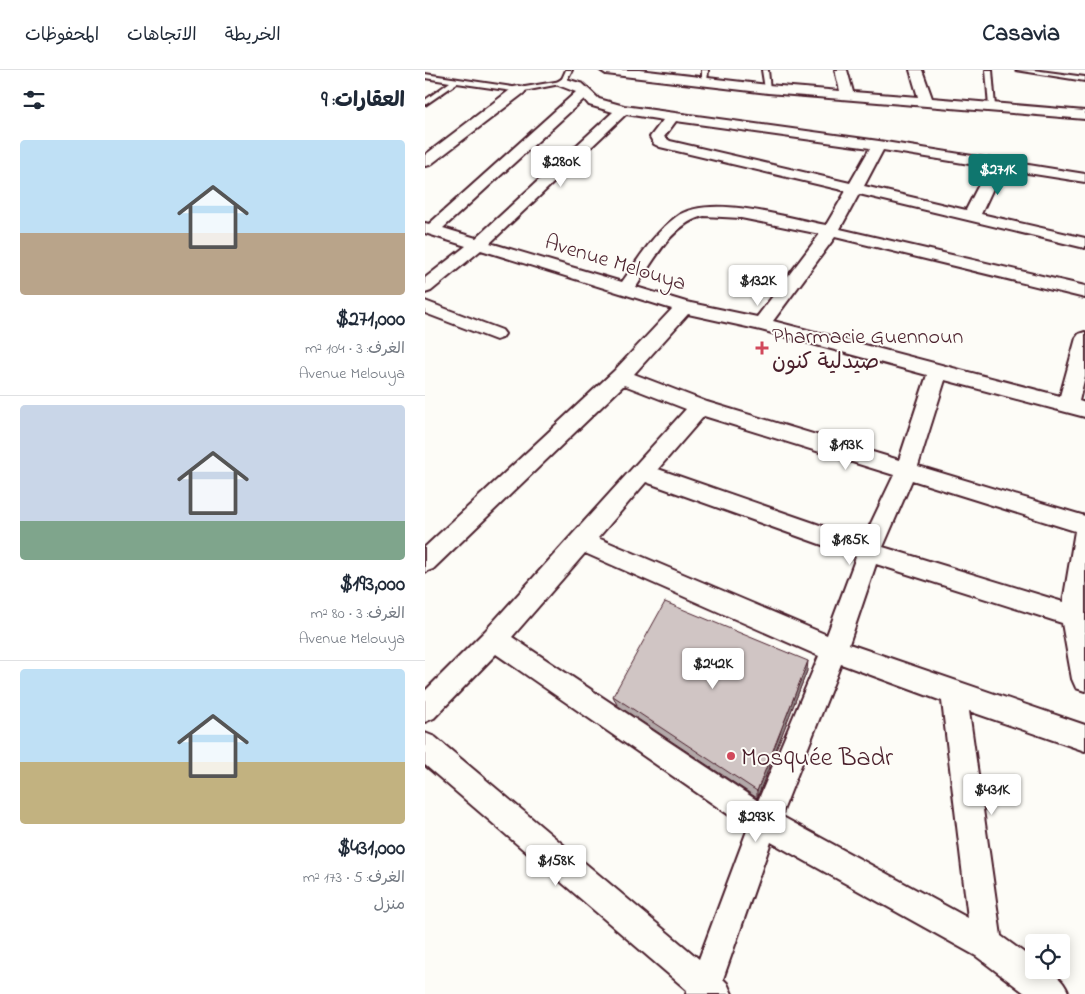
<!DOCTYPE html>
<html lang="ar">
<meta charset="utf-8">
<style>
:root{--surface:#fff;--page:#f6f6f7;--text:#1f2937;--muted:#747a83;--line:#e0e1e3;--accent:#0f766e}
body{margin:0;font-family:"Indie Flower","Playpen Sans Arabic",sans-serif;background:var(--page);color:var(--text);direction:rtl;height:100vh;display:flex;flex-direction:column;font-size:19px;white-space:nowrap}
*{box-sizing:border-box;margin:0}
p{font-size:16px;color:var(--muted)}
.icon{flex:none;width:28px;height:28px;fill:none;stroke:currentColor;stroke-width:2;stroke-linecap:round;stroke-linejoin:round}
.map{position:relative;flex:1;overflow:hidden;direction:ltr}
.details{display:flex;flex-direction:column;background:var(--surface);width:425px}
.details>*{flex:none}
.controls{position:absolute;left:600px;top:864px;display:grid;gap:10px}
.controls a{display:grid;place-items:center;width:45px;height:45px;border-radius:5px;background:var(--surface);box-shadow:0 2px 12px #0003;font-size:25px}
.price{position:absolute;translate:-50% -42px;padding:0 11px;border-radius:5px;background:#fff;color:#222;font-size:16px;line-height:32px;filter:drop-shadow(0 1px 2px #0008)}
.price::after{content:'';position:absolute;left:50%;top:30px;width:15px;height:11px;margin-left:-8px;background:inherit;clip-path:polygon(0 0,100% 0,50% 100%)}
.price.selected{background:var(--accent);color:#fff}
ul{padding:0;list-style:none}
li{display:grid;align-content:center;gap:10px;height:265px;padding:0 20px}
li+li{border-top:1px solid var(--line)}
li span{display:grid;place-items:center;height:155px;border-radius:5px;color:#555}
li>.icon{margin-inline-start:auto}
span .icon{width:90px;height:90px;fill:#fffc;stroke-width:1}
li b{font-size:21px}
h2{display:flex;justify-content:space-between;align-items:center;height:60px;padding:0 20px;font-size:21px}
header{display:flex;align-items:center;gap:30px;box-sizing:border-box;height:70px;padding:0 25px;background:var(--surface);border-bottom:1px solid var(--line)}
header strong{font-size:24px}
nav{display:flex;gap:28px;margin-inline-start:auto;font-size:18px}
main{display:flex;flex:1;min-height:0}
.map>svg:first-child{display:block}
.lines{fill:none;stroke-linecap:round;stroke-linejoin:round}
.lane-casing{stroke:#4a1f2b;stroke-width:4}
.street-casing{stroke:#4a1f2b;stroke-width:4}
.lane{fill:#fdfcf7;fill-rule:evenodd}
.street{fill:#fdfcf7;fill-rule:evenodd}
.wall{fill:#b3a9a9;stroke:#4a1f2b}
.shaded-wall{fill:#928a89;stroke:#4a1f2b}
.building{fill:#d0c5c4;stroke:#4a1f2b}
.poi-dot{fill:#d1495b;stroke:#fdfcf7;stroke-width:2}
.labels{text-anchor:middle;stroke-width:4;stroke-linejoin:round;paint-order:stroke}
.street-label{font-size:22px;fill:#4a1f2b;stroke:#fdfcf7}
.poi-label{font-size:22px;fill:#4a1f2b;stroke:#fdfcf7;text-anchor:start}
.near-poi-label{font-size:26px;fill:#4a1f2b;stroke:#fdfcf7;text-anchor:start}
</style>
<header>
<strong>Casavia</strong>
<nav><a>الخريطة</a><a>الاتجاهات</a><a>المحفوظات</a></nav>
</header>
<main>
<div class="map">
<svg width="660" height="924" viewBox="0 0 660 924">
<rect width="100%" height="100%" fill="#fdfcf7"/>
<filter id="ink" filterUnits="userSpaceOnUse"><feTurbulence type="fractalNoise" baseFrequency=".02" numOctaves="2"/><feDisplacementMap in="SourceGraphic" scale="10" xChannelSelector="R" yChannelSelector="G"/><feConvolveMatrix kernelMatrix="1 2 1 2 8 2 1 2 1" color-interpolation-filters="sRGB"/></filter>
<g filter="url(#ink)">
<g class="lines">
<defs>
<g id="lane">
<path d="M141,0H147L140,13L94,22L32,13L0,35V30L25,12L0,8V4L94,18L136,11Z"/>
<path d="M277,0H283L282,13L277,12Z"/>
<path d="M337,0H343L345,20L340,19Z"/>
<path d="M561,0H567L570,37L567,39L564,37Z"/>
<path d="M591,0H608L660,7V11Z"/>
</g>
<g id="street">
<path d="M175,0H214L343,15L415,21L410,0H422L428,22L493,27L485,0H497L507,28L660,41V49L343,23L181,4Z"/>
<path d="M138,8L158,14L174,29L199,36L454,71L660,104V112L577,99L556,144L660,168V178L434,124L415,159L660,216V228L410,167L348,251L635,326L651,268L654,264L660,262V306L654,331L660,333V347L520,310L493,396L660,446V621L651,618L647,609L637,553L451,494L424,574L660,655V681L544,641L576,866L609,890V900C627,900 637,907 644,924H601L551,886L346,772L298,909L302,913L307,924H261L262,920L0,695V663L10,667L274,889L323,758L71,584L9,648L0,652V621L60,561L261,339L199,315L8,499L0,502V477L189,301L247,239L56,180L6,221L0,223V208L41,176L0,163V153L4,154L151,22L133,15L132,12ZM159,29L164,35L188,42L51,168L18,158ZM201,44L238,50L225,67L229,74L235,77L421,121L401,155C363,148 284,123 251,147C228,164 213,190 197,212L65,173ZM251,51L445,78L425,113L245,71L239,67ZM458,80L563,97L541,140L439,116ZM279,146L316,148L395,164L332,247L261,232L211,217C228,192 247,153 279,146ZM263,244L336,260L502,305L474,390L282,332L209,304ZM279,346L469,405L438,470L233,399ZM487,410L650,461L638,532L458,477ZM221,412L431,487L402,565L173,468ZM160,483L394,586L333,731L87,567ZM416,594L517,631L543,848L356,746Z"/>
<path d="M94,16L99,17L101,20L99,23L5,95L0,96V85L89,17Z"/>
<path d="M0,231L77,260L80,264L77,268L71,270L0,243Z"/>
</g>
</defs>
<use href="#lane" class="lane-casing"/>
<use href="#street" class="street-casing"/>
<use href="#lane" class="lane"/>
<use href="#street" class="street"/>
</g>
<path class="wall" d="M382,601L332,728L192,635L188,626Z"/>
<path class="shaded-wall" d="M383,591L382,601L332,728V721Z"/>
<path class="building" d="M240,532L383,591L332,721L188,626Z"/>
</g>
<g class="poi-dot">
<path d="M334.5 270.5h5v5h5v5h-5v5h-5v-5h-5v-5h5z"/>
<circle cx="306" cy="686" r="5"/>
</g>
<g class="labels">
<g class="street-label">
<text transform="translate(191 191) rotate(17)" y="8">Avenue Melouya</text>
</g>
<g class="poi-label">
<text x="347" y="273">Pharmacie Guennoun<tspan x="347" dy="25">صيدلية كنون</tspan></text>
</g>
<g class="near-poi-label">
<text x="316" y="695">Mosquée Badr</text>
</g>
</g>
</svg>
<div class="controls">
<a><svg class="icon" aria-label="locate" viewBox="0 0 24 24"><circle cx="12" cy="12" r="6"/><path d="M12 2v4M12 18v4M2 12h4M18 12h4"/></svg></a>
</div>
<b class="price" style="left:136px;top:118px">$280K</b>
<b class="price selected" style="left:573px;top:126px">$271K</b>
<b class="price" style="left:333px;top:237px">$132K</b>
<b class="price" style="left:421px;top:401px">$193K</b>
<b class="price" style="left:425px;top:496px">$185K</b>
<b class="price" style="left:288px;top:620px">$242K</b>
<b class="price" style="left:567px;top:746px">$431K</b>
<b class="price" style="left:331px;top:773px">$293K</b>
<b class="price" style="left:131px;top:817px">$158K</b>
</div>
<section class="details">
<h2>العقارات: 9<svg class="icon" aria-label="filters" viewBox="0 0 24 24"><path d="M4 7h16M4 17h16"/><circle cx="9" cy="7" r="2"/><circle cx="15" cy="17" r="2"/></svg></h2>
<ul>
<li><span style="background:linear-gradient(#bfe0f5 60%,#b9a48a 0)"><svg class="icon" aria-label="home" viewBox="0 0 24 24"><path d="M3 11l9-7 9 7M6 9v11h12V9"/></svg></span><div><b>$271,000</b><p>الغرف: 3 · 104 m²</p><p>Avenue Melouya</p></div></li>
<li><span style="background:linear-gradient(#c9d6e8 75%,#7fa58c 0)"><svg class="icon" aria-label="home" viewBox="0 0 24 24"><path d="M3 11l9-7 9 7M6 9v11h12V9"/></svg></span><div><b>$193,000</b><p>الغرف: 3 · 80 m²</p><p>Avenue Melouya</p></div></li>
<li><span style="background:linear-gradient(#bfe0f5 60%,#c2b280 0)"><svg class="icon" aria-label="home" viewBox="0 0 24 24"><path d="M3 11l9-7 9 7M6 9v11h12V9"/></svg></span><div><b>$431,000</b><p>الغرف: 5 · 173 m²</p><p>منزل</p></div></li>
</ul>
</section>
</main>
